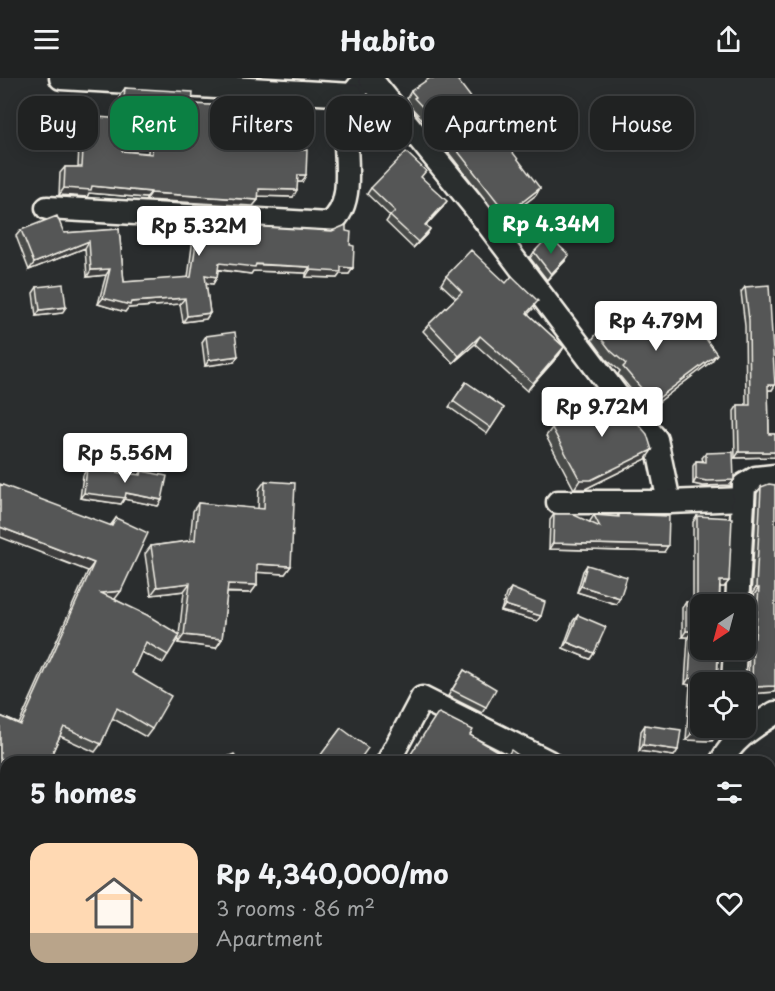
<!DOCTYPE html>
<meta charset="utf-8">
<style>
:root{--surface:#202222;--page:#282a2a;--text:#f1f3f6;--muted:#a2a4a5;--line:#3d3f40;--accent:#0b8043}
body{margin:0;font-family:"Playpen Sans",sans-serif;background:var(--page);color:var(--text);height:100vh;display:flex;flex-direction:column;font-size:22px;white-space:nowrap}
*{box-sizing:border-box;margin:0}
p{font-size:20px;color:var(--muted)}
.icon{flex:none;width:33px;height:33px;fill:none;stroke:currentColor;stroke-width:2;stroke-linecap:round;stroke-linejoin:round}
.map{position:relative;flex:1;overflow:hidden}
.sheet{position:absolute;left:0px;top:678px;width:776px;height:236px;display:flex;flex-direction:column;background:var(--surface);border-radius:18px 18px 0 0;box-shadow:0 3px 15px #0003,0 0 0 2px var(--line)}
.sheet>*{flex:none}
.guide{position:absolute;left:18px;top:18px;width:740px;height:54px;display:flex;gap:12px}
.needle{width:39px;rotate:216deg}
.tools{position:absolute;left:690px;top:516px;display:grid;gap:12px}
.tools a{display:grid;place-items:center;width:66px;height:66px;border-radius:12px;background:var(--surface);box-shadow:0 3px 15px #0003,0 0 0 2px var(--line);font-size:30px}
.price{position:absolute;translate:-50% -51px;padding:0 14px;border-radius:6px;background:#fff;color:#222;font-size:20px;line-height:39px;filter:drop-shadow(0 2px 3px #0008)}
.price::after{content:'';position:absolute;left:50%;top:36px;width:18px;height:14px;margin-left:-9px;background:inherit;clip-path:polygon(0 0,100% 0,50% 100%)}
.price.active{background:var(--accent);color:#fff}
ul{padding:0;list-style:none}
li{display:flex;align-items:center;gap:18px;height:150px;padding:0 30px}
li span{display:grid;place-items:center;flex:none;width:168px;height:120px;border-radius:18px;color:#555}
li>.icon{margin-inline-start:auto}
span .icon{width:72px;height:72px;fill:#fffc;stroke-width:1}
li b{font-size:26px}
h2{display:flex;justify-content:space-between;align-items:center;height:72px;padding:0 30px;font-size:26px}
.tag{padding:0 21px;border-radius:18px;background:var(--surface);box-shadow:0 3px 15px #0003,0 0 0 2px var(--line);font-size:21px;line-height:54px}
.tag.active{background:var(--accent);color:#fff}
header{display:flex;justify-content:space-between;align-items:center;height:78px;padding:0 30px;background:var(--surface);font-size:27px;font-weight:700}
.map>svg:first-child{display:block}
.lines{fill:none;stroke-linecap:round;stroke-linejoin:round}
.minor-casing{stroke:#f4f1e8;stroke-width:27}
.minor{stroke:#2a2d2e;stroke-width:22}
.wall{fill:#494b4a;stroke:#f4f1e8;stroke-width:1.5}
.shaded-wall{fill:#3c3d3c;stroke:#f4f1e8;stroke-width:1.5}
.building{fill:#555756;stroke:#f4f1e8;stroke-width:1.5}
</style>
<header><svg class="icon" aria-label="menu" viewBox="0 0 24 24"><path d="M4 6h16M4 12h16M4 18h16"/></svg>Habito<svg class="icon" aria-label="share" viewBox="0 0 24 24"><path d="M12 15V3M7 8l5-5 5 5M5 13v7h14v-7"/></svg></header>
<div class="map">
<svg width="775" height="913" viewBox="0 0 775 913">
<rect width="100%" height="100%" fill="#2a2d2e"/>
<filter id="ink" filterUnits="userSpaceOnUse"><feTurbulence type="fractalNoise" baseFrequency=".0167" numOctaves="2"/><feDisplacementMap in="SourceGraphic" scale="12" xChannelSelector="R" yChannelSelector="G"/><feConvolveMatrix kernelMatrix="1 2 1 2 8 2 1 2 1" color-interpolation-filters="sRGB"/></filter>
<g filter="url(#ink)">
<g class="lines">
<defs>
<g id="minor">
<path d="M61,0L352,17L361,6"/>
<path d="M370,0L474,128L616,316L656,361L669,424"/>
<path d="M47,130L328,146C358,129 343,73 346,45C347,36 350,26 352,17"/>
<path d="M558,424H669L743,421"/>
<path d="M737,526L744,407L756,400L775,398"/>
<path d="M733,604L735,572"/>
<path d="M388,684L422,620L549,684"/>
<path d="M721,684C734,660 752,650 775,635"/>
<path d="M220,908L221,913"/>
<path d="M623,908L629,913"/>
<path d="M238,913L268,910L282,913"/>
<path d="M460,913L466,908"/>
</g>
</defs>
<use href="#minor" class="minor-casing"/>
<use href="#minor" class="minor"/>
</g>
<g class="wall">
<path d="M125,10L192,26L225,28L228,24L247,71L277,74L278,71L306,97L302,104H297L293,119L258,118V122L253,128L146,122V120L89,115L87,119L59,117L60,95L65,89H78L80,45L85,38L122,73L148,75L150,41L119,39L120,17Z"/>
<path d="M411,13L540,110L536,117L502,143L423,42L409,27L410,26L407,20Z"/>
<path d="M379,49L403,56L400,59L389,68L377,52Z"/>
<path d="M422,100L443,129L426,147L430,151L426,157L413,170L386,144L390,138L367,116L371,110Z"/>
<path d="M199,145L346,153L350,167L353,190L349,196H340L337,200L306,199V195L253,193L251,196L218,192L217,199L213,206L206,205L210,235L206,241L183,244L180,226L128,230L125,234L98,226L106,197L87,199L85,170L29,192L16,158L21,152L64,155L119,151L124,204L188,200L194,152Z"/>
<path d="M534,174L565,183L547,202L530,180Z"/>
<path d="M446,198L533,231L528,236L564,269L559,277L527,313L475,266L453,285L423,253L429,246L456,220L441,206Z"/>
<path d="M37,209L62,235L36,238L33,215Z"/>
<path d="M745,209L775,300V307L772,312H768L769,356H775V379L735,380L734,333L738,327H746L745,248L741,214Z"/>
<path d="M620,238L663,260L712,283L648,332L618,296L620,293L606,281L592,262L597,255Z"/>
<path d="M206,258L234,284L205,288L202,264Z"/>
<path d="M466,304L504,330L487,356L449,329Z"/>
<path d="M552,350L646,381L585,411H574L546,358Z"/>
<path d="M706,375L734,402L730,407L703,408L693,406V388L696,383H703L702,380Z"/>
<path d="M87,391L139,397L142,393L162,422L158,428L124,421L121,426L80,420L83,397Z"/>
<path d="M265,403L291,488L285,496L257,494V507L251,515H227L222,561L216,570L178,565L179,558L163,585L141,574L132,595L152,651L146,659L112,640L101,666L95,674L60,658L48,684H6V694L0,691V638L19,646L88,493L110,448L116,440L121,513L114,521L179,557L184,513L151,517L145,476L151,468L190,463L193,433L198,425L258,431L259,411Z"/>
<path d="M761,409L775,614L748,616L749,567L751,564L754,517H751L757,415Z"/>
<path d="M554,436L591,445L590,443L594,437L617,439L619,436L664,474L549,471L550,442Z"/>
<path d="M697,438L729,503L724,509H720L716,657L712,663L686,662L690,607L685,606L688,559H682V530L686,524H693V444Z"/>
<path d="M587,487L616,526L577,514L583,493Z"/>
<path d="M511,510L541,538L537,543L501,533L506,516Z"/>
<path d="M578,537L594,575L590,581L563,570L573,543Z"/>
<path d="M464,592L486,629L482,635L448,618Z"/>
<path d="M645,647L678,672L674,678L639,673L641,653Z"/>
<path d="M341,650L358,684H316Z"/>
<path d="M6,698V743L0,739V709Z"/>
<path d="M79,908H158L160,913H81Z"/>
<path d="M346,908H400L395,913H353Z"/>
<path d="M556,908H597L605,913H564Z"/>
</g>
<g class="shaded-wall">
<path d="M123,32L155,35L150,41L119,39Z"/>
<path d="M298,97H306L302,104H293Z"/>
<path d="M92,108L151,114L146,120L89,115L87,119L59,117L64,110Z"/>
<path d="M540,110L536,117L502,143L507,136Z"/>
<path d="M259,111L297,112L293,119L254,118Z"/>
<path d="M151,115L258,122L253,128L146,122Z"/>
<path d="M447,123L443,129L421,153L425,147Z"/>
<path d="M430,151L426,157L413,170L418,164Z"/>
<path d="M89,163L85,170L29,192L34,185Z"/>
<path d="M569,177L565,183L547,202L551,196Z"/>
<path d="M219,185L310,189L306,195L253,193L251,196L215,191Z"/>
<path d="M341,189L353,190L349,196H340L337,200L306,199L310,192Z"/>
<path d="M110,191L106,197L87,199L91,192Z"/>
<path d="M205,197L217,199L213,206L200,204Z"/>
<path d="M103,220L131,224L185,220L180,226L128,230L125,234L98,226Z"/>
<path d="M66,229L62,235L36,238L40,232Z"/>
<path d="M210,235L206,241L183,244L187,238Z"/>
<path d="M480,258L475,266L453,285L459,278Z"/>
<path d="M564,269L559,277L527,313L533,305Z"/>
<path d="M717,276L712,283L648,332L653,324Z"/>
<path d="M238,278L234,284L205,288L209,282Z"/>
<path d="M768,307H775L772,312H764Z"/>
<path d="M652,372L646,381L585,411H574L580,402Z"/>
<path d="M739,374H775V379L735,380Z"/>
<path d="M696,401L734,402L730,407L703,408L693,406Z"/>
<path d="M84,415H126L162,422L158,428L124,421L121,426L80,420Z"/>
<path d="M0,449L94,485L88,493L0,459Z"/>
<path d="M553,465L668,468L664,474L549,471Z"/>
<path d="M257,486L291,488L285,496L252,494Z"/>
<path d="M720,503H729L724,509H716Z"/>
<path d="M190,505L184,513L151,517L157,509Z"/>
<path d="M228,506L257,507L251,515L222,514Z"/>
<path d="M581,508L620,520L616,526L577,514Z"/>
<path d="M756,510H759L754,517H751Z"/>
<path d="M121,513L115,521L95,524L101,515Z"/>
<path d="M505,527L541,538L537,543L501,533Z"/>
<path d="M686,553H692L688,559H682Z"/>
<path d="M184,557L222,561L216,570L178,565Z"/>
<path d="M567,564L594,575L590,581L563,570Z"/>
<path d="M689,600L694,601L690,607L685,606Z"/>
<path d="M775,608V614L748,616L752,609Z"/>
<path d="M691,656L716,657L712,663L686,662Z"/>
<path d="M643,667L678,672L674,678L639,673Z"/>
</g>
<g class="building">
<path d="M430,0H456L540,110L507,136L428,35L414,20L416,19L411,13Z"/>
<path d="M125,10L193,14L192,26L227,28L228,24L249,25L247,71L278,74V71L307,72L306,97H298L297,112L259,111L258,122L151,115V114L92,108L91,112L64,110L65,89H82L85,38L123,41L122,73L152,76L155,35L123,32Z"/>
<path d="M390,40L403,56L391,65L379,49Z"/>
<path d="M406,74L426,93L421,99L447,123L425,147L430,151L418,164L390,138L395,133L371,110Z"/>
<path d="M57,138L64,155L119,151L124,204L191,199L199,145L332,153L346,147V153L351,154L350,167L354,168L353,190L341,189V194L310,192V189L256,186L255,189L219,185L217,199L205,197L210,235L187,238L185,220L131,224L130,227L103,220L110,191L91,192L89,163L34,185L21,152Z"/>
<path d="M549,158L569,177L551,196L534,174Z"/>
<path d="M471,172L506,205L512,198L538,223L527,235L564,269L533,305L480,258L459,278L429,246L462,214L446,198Z"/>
<path d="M63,206L66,229L40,232L37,209Z"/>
<path d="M769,207L775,307H768L769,356H775V374H739L738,327H750L749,242L745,209Z"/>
<path d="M628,229L663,260L690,239L717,276L653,324L623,289L626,286L611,273L597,255L616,234L620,238Z"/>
<path d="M235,254L238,278L209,282L206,258Z"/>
<path d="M466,304L504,330L491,350L453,323Z"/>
<path d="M611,314L647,356L652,372L591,402H580L552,350Z"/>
<path d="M733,374L734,402L707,403L696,401V383L706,384V375Z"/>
<path d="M87,391L141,397L142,393L167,398L162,422L126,415L125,420L84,415Z"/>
<path d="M265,403L295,405L291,488L257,486V507L228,506L222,561L184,557L190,505L157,509L151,468L195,462L198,425L264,431Z"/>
<path d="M0,406L112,448L116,440L148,455L121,513L101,515L147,537L180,557L168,577L146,564L132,595L171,618L152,651L117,630L101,666L64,649L48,684H9L0,680V638L21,647L94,485L0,449Z"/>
<path d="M769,406L775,407V608L752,609L753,560H755L759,510H756L761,409Z"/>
<path d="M554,436H572L600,449L594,437L619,439V436L669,438L668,468L553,465Z"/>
<path d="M697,438L732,440L729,503H720L719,526H700V572H718L717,604H700V650H716V657L691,656L694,601L689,600L692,553H686V524H697Z"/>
<path d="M587,487L627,499L620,520L581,508Z"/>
<path d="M511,510L545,524L541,538L505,527Z"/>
<path d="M578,537L606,549L594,575L567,564Z"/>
<path d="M464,592L496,611L486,629L452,612Z"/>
<path d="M439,635L473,652L470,657L507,679L511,672L528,684H403L408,678L409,679L437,636Z"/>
<path d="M645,647L681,652L678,672L643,667Z"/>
<path d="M341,650L368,670L358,684H329L320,678Z"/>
<path d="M234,676L237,684H216Z"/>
<path d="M6,701V731L0,728V713Z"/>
<path d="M86,908H158L160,913H88Z"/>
<path d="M361,908H399L395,913H368Z"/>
<path d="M483,908H493L499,913H478Z"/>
<path d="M568,908H597L605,913H574V912Z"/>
<path d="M682,908H693L719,911V913H682Z"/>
</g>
</g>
</svg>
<div class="tools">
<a><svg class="needle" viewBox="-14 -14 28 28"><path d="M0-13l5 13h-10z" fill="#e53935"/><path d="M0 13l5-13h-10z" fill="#a2a4a5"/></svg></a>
<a><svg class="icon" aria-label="locate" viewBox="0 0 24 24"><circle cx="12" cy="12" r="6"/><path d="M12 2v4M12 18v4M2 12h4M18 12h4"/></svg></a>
</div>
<b class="price active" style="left:551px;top:177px">Rp 4.34M</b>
<b class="price" style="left:199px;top:179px">Rp 5.32M</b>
<b class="price" style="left:656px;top:274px">Rp 4.79M</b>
<b class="price" style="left:602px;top:360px">Rp 9.72M</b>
<b class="price" style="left:125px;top:406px">Rp 5.56M</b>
<div class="guide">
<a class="tag">Buy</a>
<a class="tag active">Rent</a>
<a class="tag">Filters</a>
<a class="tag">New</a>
<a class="tag">Apartment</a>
<a class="tag">House</a>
</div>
<section class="sheet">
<h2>5 homes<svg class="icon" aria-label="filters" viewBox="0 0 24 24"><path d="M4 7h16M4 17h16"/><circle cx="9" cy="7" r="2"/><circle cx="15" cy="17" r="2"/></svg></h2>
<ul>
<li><span style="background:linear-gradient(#ffd9b3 75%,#b9a48a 0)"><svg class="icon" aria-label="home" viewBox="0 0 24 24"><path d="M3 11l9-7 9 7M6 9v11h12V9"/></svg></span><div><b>Rp 4,340,000/mo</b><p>3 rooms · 86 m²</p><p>Apartment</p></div><svg class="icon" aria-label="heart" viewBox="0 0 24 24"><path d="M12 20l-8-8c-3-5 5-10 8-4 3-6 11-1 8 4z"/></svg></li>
</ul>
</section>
</div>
